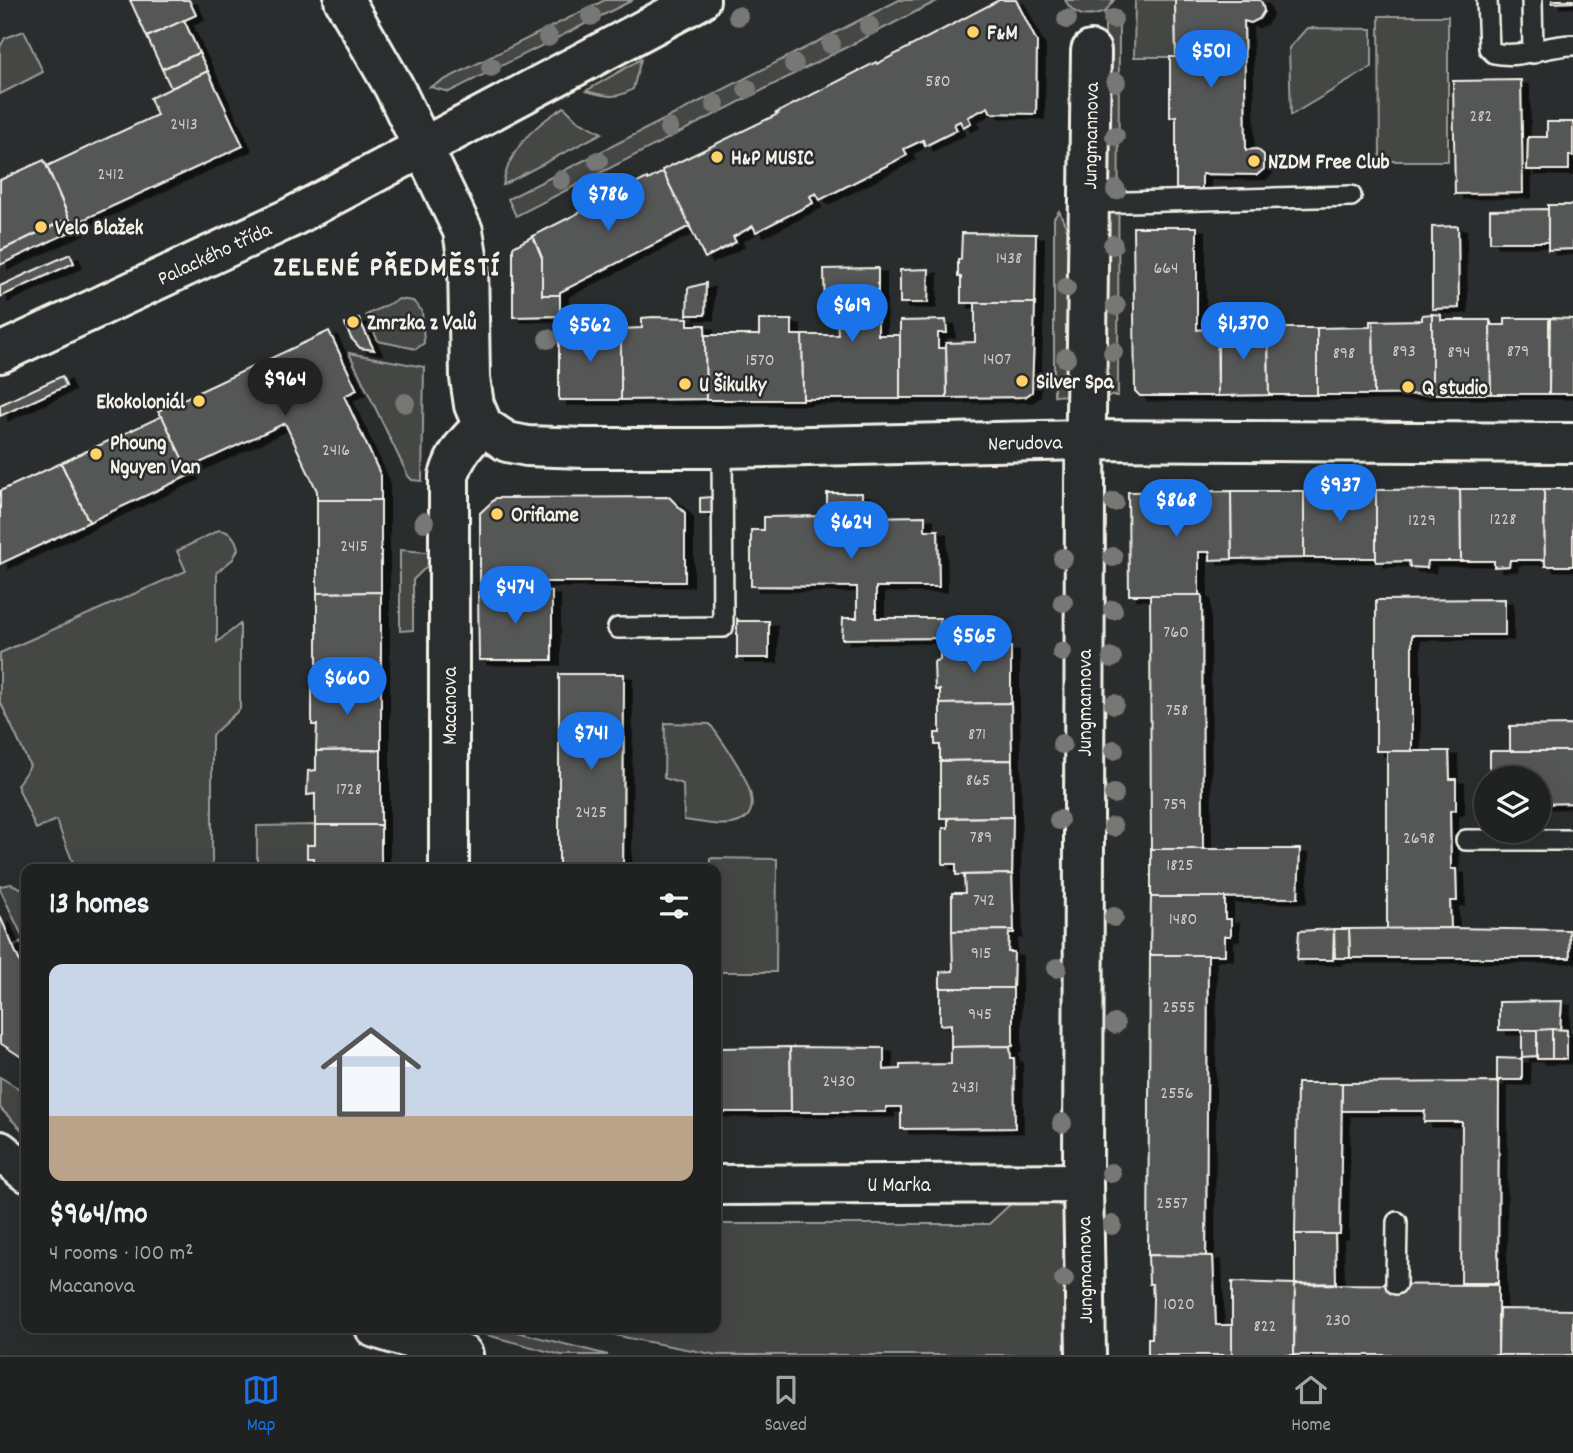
<!DOCTYPE html>
<meta charset="utf-8">
<style>
:root{--surface:#202222;--page:#282a2a;--text:#f1f3f6;--muted:#a2a4a5;--line:#3d3f40;--accent:#1a73e8}
body{margin:0;font-family:Dekko,sans-serif;background:var(--page);color:var(--text);height:100vh;display:flex;flex-direction:column;font-size:26px;white-space:nowrap}
*{box-sizing:border-box;margin:0}
p{font-size:23px;color:var(--muted)}
.icon{flex:none;width:38px;height:38px;fill:none;stroke:currentColor;stroke-width:2;stroke-linecap:round;stroke-linejoin:round}
.map{position:relative;flex:1;overflow:hidden}
.drawer{position:absolute;left:21px;top:864px;width:700px;height:469px;display:flex;flex-direction:column;background:var(--surface);border-radius:14px;box-shadow:0 7px 28px #0002,0 0 0 2px var(--line)}
.drawer>*{flex:none}
.fabs{position:absolute;left:1474px;top:766px;display:grid;gap:14px}
.fabs a{display:grid;place-items:center;width:77px;height:77px;border-radius:50%;background:var(--surface);box-shadow:0 7px 28px #0002,0 0 0 2px var(--line);font-size:35px}
.price{position:absolute;translate:-50% -60px;padding:0 16px;border-radius:24px;background:var(--accent);color:#fff;font-size:23px;line-height:46px;filter:drop-shadow(0 2px 4px #0008)}
.price::after{content:'';position:absolute;left:50%;top:42px;width:21px;height:16px;margin-left:-10px;background:inherit;clip-path:polygon(0 0,100% 0,50% 100%)}
.price.selected{background:#222;color:#fff}
ul{padding:0;list-style:none}
li{display:grid;align-content:center;gap:14px;height:371px;padding:0 28px}
li+li{border-top:2px solid var(--line)}
li span{display:grid;place-items:center;height:217px;border-radius:14px;color:#555}
li>.icon{margin-inline-start:auto}
span .icon{width:126px;height:126px;fill:#fffc;stroke-width:1}
li b{font-size:30px}
h2{display:flex;justify-content:space-between;align-items:center;height:84px;padding:0 28px;font-size:30px}
.menu{display:flex;justify-content:space-around;align-items:center;height:98px;border-top:2px solid var(--line);background:var(--surface);font-size:19px;color:var(--muted)}
.menu a{display:grid;justify-items:center;gap:4px}
.menu .selected{color:var(--accent)}
.map>svg:first-child{display:block}
.green{fill:#444645;stroke:#9c9c96;stroke-width:2}
.building{fill:#555756;stroke:#f4f1e8;stroke-width:2;filter:url(#shadow)}
.lines{fill:none;stroke-linecap:round;stroke-linejoin:round}
.service-casing{stroke:#f4f1e8;stroke-width:24}
.minor-casing{stroke:#f4f1e8;stroke-width:44}
.tertiary-casing{stroke:#f4f1e8;stroke-width:44}
.primary-casing{stroke:#f4f1e8;stroke-width:44}
.service{stroke:#2a2d2e;stroke-width:19}
.minor{stroke:#2a2d2e;stroke-width:38}
.tertiary{stroke:#2a2d2e;stroke-width:38}
.primary{stroke:#2a2d2e;stroke-width:38}
.tree{fill:#777875}
.poi-dot{fill:#ffd166;stroke:#2a2d2e;stroke-width:2.5}
.labels{text-anchor:middle;stroke-width:5;stroke-linejoin:round;paint-order:stroke}
.number-label{font-size:18px;fill:#cccac4}
.poi-label{font-size:21px;font-weight:bold;fill:#f4f1e8;stroke:#2a2d2e;text-anchor:start}
.street-label{font-size:21px;fill:#f4f1e8;stroke:#2a2d2e}
.district-label{font-size:28px;font-weight:bold;letter-spacing:2px;fill:#f4f1e8;stroke:#2a2d2e}
</style>
<div class="map">
<svg width="1573" height="1355" viewBox="0 0 1573 1355">
<defs>
<filter id="shadow"><feDropShadow dx="8" dy="4.5" stdDeviation="0" flood-color="#0009"/></filter>
</defs>
<rect width="100%" height="100%" fill="#2a2d2e"/>
<filter id="ink" filterUnits="userSpaceOnUse"><feTurbulence type="fractalNoise" baseFrequency=".0143" numOctaves="2"/><feDisplacementMap in="SourceGraphic" scale="14" xChannelSelector="R" yChannelSelector="G"/><feConvolveMatrix kernelMatrix="1 2 1 2 8 2 1 2 1" color-interpolation-filters="sRGB"/></filter>
<g filter="url(#ink)">
<g class="green">
<path d="M605,0H633L449,92L430,87Z"/>
<path d="M899,0H939L516,216L508,199Z"/>
<path d="M1065,0H1114L1105,12H1119L1118,396H1104L1105,12C1088,18 1075,18 1065,0Z"/>
<path d="M1135,0H1175L1176,57H1134Z"/>
<path d="M1379,16H1448V161H1380Z"/>
<path d="M1307,28L1372,29V67L1291,115L1289,48Z"/>
<path d="M24,31L43,72L0,94V47L5,38Z"/>
<path d="M641,59L633,89C616,100 605,96 586,91Z"/>
<path d="M564,107L577,120L602,133L503,185C508,150 536,124 564,107Z"/>
<path d="M1059,211L1070,235V395L1054,396V218Z"/>
<path d="M399,299L413,301L422,311L424,343L416,349L378,341L366,315Z"/>
<path d="M349,353L424,367L422,481L412,480L408,476Z"/>
<path d="M219,530C230,531 236,538 238,549L233,559L217,572V642L240,624V709L212,735V870H76L56,820L36,829L17,785L30,766L0,701V653L186,571L177,551Z"/>
<path d="M400,550L440,553L413,580V630L400,631Z"/>
<path d="M665,723L710,724C722,742 776,808 739,822C724,828 700,822 684,820L683,784L664,778Z"/>
<path d="M315,825V845H307V857L314,858L315,869L257,870V826Z"/>
<path d="M710,858L777,859L776,972H716V870H710Z"/>
<path d="M11,884L26,890V941L13,947L12,946L24,940L0,889V886Z"/>
<path d="M0,1077L26,1093V1134L0,1108Z"/>
<path d="M1044,1198L1061,1206L1069,1218L1071,1355H717L628,1338L587,1328H716V1224H989L1016,1199Z"/>
<path d="M461,1328H501L608,1355H561Z"/>
</g>
<g class="building">
<path d="M130,0H189L196,15L147,37Z"/>
<path d="M999,0H1016L1037,42L1036,114L991,113L988,107L968,117L971,123L963,127L960,121L954,124L957,130L925,146L923,140L904,149L907,155L820,200L816,193L810,196L813,203L756,232L753,226L733,237L736,242L705,258L662,170L778,114L776,113L876,62L877,64Z"/>
<path d="M1175,0H1260L1262,3L1264,11L1259,19L1251,23L1244,21L1246,150L1257,149L1264,155V169L1257,175L1202,174V189H1176V116L1170,117V57H1176Z"/>
<path d="M1552,0H1573V2L1552,3Z"/>
<path d="M184,20L199,53L162,69L147,37Z"/>
<path d="M199,53L208,71L171,88L162,69Z"/>
<path d="M208,71L243,146L72,225L47,166L157,115L150,98Z"/>
<path d="M1521,80L1523,193L1455,194L1453,81Z"/>
<path d="M1547,122H1573V156H1569V170H1527L1528,137H1547Z"/>
<path d="M44,160L69,218L0,251V180Z"/>
<path d="M663,172L690,226L560,292V295H542V258L533,236L647,178L648,180Z"/>
<path d="M1548,205H1573V249L1548,250Z"/>
<path d="M1548,209V242H1490V210Z"/>
<path d="M69,218L76,229L0,265V251Z"/>
<path d="M1458,226L1459,308L1432,309V227Z"/>
<path d="M1133,227H1197V330L1217,328L1218,396H1140L1135,391Z"/>
<path d="M962,233L1036,234L1035,303H961V277H958V259H961Z"/>
<path d="M533,236L542,258V295H560V316L513,317V247Z"/>
<path d="M70,254L74,263L0,297V286Z"/>
<path d="M878,268V335H900V399H803L802,335H838L837,316H825L824,269Z"/>
<path d="M929,269L928,303H900V270Z"/>
<path d="M706,283L705,315H687L688,288Z"/>
<path d="M975,303H1035L1032,392L1025,397L947,398L946,343L975,342Z"/>
<path d="M1432,314V394L1374,395L1373,321L1422,320V315Z"/>
<path d="M1432,314L1441,315V320H1490L1491,394H1432Z"/>
<path d="M653,317L688,318V325H705L706,399L621,400V329L642,328V318Z"/>
<path d="M359,318L361,323L374,350L360,348L351,338L345,324Z"/>
<path d="M1505,318H1549V394H1491L1490,320L1492,325H1505Z"/>
<path d="M1550,318L1573,319V394H1549Z"/>
<path d="M759,320H792V335H802L803,400H706L705,335H759Z"/>
<path d="M946,320L947,333H938V348H946L947,398H900V321Z"/>
<path d="M1370,321H1373L1374,395H1317V328L1370,327Z"/>
<path d="M559,328L621,329V400H559Z"/>
<path d="M1218,328H1268L1269,395L1218,396Z"/>
<path d="M1268,328H1317V395H1269Z"/>
<path d="M329,331L357,390L344,396L381,476V500H317V491L285,423L187,469L158,411Z"/>
<path d="M62,376L66,386L0,416V405Z"/>
<path d="M162,416L190,475L89,522L61,463Z"/>
<path d="M61,463L89,522L0,564V491Z"/>
<path d="M1460,489H1544L1545,560H1510L1509,566L1494,567V561H1461Z"/>
<path d="M1460,489L1461,561H1428L1427,568L1410,567L1409,561L1376,562V490Z"/>
<path d="M1544,489H1573V566H1545Z"/>
<path d="M1376,490V558H1304V491Z"/>
<path d="M1231,491L1232,559L1210,560V552H1199V595H1129L1128,492Z"/>
<path d="M1231,491H1304V558L1232,559Z"/>
<path d="M827,493H862V517L925,516V530H938L939,587H876V618H940V638L842,639L843,618H857V587L751,586V530H764V517L827,516Z"/>
<path d="M669,497L685,513V582H480V513L496,498Z"/>
<path d="M712,497V513H700V498Z"/>
<path d="M317,500H381V592L317,593Z"/>
<path d="M519,591H552V660H479L478,592H510L511,594H519Z"/>
<path d="M381,592V685L317,686V593Z"/>
<path d="M1150,595H1202L1203,849H1151Z"/>
<path d="M1505,599V635H1412V751H1376V600Z"/>
<path d="M737,619L739,621H769V658H737Z"/>
<path d="M940,647H1011V703L940,704V690H935L934,663L935,661L940,660Z"/>
<path d="M559,674H624L623,870H559Z"/>
<path d="M381,685V750L316,751L317,725H312V686Z"/>
<path d="M1011,703L1012,760L940,761V745H935V733H940V704Z"/>
<path d="M1573,725V751H1510V726Z"/>
<path d="M381,750V825H315V794L307,795L308,771L316,770V751Z"/>
<path d="M1387,751H1449L1450,779H1456V810L1450,811L1451,869H1456L1457,901H1450L1451,928L1387,929Z"/>
<path d="M1490,751H1573V803L1538,804V779H1490Z"/>
<path d="M1012,760L1013,817L940,818V761Z"/>
<path d="M1013,817L1012,874L956,875V864H943V828H948V818Z"/>
<path d="M315,825H381V870H302L315,869L314,858H307V845H315Z"/>
<path d="M1151,849H1300L1298,898L1151,897Z"/>
<path d="M1012,874L1014,930L952,931V893H965L964,875Z"/>
<path d="M1151,897H1225V919H1231V936H1225V955H1150Z"/>
<path d="M0,916L26,976V1060L0,1043Z"/>
<path d="M1451,928L1569,930L1570,958H1350L1349,929Z"/>
<path d="M1334,929H1349L1350,958H1335Z"/>
<path d="M1334,929L1333,960H1297L1299,931Z"/>
<path d="M1014,930V933H1009L1008,952H1014L1013,988H940V972L953,971L952,931Z"/>
<path d="M1150,955H1208L1206,1256L1148,1255Z"/>
<path d="M940,988H1013V1046L951,1047V1024L940,1025Z"/>
<path d="M1562,1001L1560,1030H1499V1002Z"/>
<path d="M1552,1029V1059H1537V1030Z"/>
<path d="M1552,1029L1567,1030V1059H1552Z"/>
<path d="M1522,1030H1537V1056L1522,1057Z"/>
<path d="M1010,1046L1011,1058H1014L1015,1128L901,1129V1107H886V1112H791L790,1047L884,1048V1070L900,1069V1065L951,1064V1047Z"/>
<path d="M790,1047L791,1112H716V1048Z"/>
<path d="M1497,1058L1522,1059V1080H1497Z"/>
<path d="M1499,1082L1498,1283H1461L1462,1122H1424L1425,1111H1341L1342,1083Z"/>
<path d="M1297,1083H1342L1340,1234H1295Z"/>
<path d="M1295,1234H1335L1336,1283L1295,1284Z"/>
<path d="M1148,1255L1213,1256L1216,1325H1232V1355H1148V1338H1152L1153,1299L1152,1284H1149Z"/>
<path d="M1232,1282L1295,1284L1294,1355H1232Z"/>
<path d="M1295,1284L1498,1285V1355H1294Z"/>
<path d="M1499,1309L1573,1310V1355H1498Z"/>
</g>
<g class="lines">
<defs>
<g id="service">
<path d="M1487,0L1489,48L1494,53C1522,59 1546,45 1573,45"/>
<path d="M1532,0L1533,53"/>
<path d="M1089,203L1351,196"/>
<path d="M618,628L723,627L722,448"/>
<path d="M1466,840H1573"/>
<path d="M1396,1284L1397,1222"/>
</g>
<g id="minor">
<path d="M344,0L394,87L463,231L468,262L470,378L474,405L483,426L507,442L527,446L585,448H722L1085,440L1573,443"/>
<path d="M449,870V476C455,454 467,441 483,426"/>
<path d="M716,1185L1083,1183"/>
<path d="M1086,1355L1083,1183L1085,485L1091,51"/>
</g>
<path id="tertiary" d="M0,353L290,218L700,0"/>
<g id="primary">
<path d="M0,1151L26,1172"/>
<path d="M375,1328L463,1355"/>
</g>
</defs>
<use href="#service" class="service-casing"/>
<use href="#minor" class="minor-casing"/>
<use href="#tertiary" class="tertiary-casing"/>
<use href="#primary" class="primary-casing"/>
<use href="#service" class="service"/>
<use href="#minor" class="minor"/>
<use href="#tertiary" class="tertiary"/>
<use href="#primary" class="primary"/>
</g>
<g class="tree">
<circle cx="591" cy="16" r="10"/>
<circle cx="738" cy="16" r="10"/>
<circle cx="1067" cy="19" r="10"/>
<circle cx="1113" cy="19" r="10"/>
<circle cx="869" cy="26" r="10"/>
<circle cx="548" cy="37" r="10"/>
<circle cx="831" cy="44" r="10"/>
<circle cx="794" cy="64" r="10"/>
<circle cx="491" cy="67" r="10"/>
<circle cx="1116" cy="82" r="10"/>
<circle cx="747" cy="89" r="10"/>
<circle cx="715" cy="104" r="10"/>
<circle cx="669" cy="128" r="10"/>
<circle cx="1115" cy="136" r="10"/>
<circle cx="598" cy="161" r="10"/>
<circle cx="561" cy="180" r="10"/>
<circle cx="1116" cy="190" r="10"/>
<circle cx="1113" cy="245" r="10"/>
<circle cx="1066" cy="288" r="10"/>
<circle cx="1116" cy="306" r="10"/>
<circle cx="548" cy="339" r="10"/>
<circle cx="1113" cy="352" r="10"/>
<circle cx="1066" cy="358" r="10"/>
<circle cx="405" cy="403" r="10"/>
<circle cx="1114" cy="502" r="10"/>
<circle cx="424" cy="522" r="10"/>
<circle cx="1113" cy="557" r="10"/>
<circle cx="1063" cy="558" r="10"/>
<circle cx="1063" cy="602" r="10"/>
<circle cx="1113" cy="610" r="10"/>
<circle cx="1062" cy="652" r="10"/>
<circle cx="1112" cy="658" r="10"/>
<circle cx="1114" cy="704" r="10"/>
<circle cx="1062" cy="744" r="10"/>
<circle cx="1114" cy="750" r="10"/>
<circle cx="1114" cy="794" r="10"/>
<circle cx="1059" cy="820" r="10"/>
<circle cx="1113" cy="827" r="10"/>
<circle cx="1114" cy="917" r="10"/>
<circle cx="1057" cy="968" r="10"/>
<circle cx="1115" cy="1024" r="10"/>
<circle cx="1062" cy="1123" r="10"/>
<circle cx="1111" cy="1173" r="10"/>
<circle cx="1112" cy="1225" r="10"/>
<circle cx="1064" cy="1279" r="10"/>
</g>
</g>
<g class="poi-dot">
<circle cx="973" cy="32" r="7"/>
<circle cx="717" cy="157" r="7"/>
<circle cx="1254" cy="161" r="7"/>
<circle cx="41" cy="227" r="7"/>
<circle cx="353" cy="322" r="7"/>
<circle cx="1022" cy="381" r="7"/>
<circle cx="685" cy="384" r="7"/>
<circle cx="1408" cy="387" r="7"/>
<circle cx="199" cy="401" r="7"/>
<circle cx="96" cy="454" r="7"/>
<circle cx="497" cy="514" r="7"/>
</g>
<g class="labels">
<g class="number-label">
<text x="938" y="86">580</text>
<text x="1481" y="121">282</text>
<text x="184" y="129">2413</text>
<text x="111" y="179">2412</text>
<text x="1009" y="263">1438</text>
<text x="1166" y="273">664</text>
<text x="1404" y="356">893</text>
<text x="1518" y="356">879</text>
<text x="1459" y="357">894</text>
<text x="1344" y="358">898</text>
<text x="997" y="364">1407</text>
<text x="760" y="365">1570</text>
<text x="336" y="455">2416</text>
<text x="1503" y="524">1228</text>
<text x="1422" y="525">1229</text>
<text x="354" y="551">2415</text>
<text x="1176" y="637">760</text>
<text x="1177" y="715">758</text>
<text x="977" y="739">871</text>
<text x="978" y="785">865</text>
<text x="349" y="794">1728</text>
<text x="1175" y="809">759</text>
<text x="591" y="817">2425</text>
<text x="981" y="842">789</text>
<text x="1419" y="843">2698</text>
<text x="1180" y="870">1825</text>
<text x="984" y="905">742</text>
<text x="1183" y="924">1480</text>
<text x="981" y="958">915</text>
<text x="1179" y="1012">2555</text>
<text x="980" y="1019">945</text>
<text x="839" y="1086">2430</text>
<text x="965" y="1092">2431</text>
<text x="1177" y="1098">2556</text>
<text x="1172" y="1208">2557</text>
<text x="1179" y="1309">1020</text>
<text x="1338" y="1325">230</text>
<text x="1265" y="1331">822</text>
</g>
<g class="poi-label">
<text x="987" y="39">F&amp;M</text>
<text x="731" y="164">H&amp;P MUSIC</text>
<text x="1268" y="168">NZDM Free Club</text>
<text x="55" y="234">Velo Blažek</text>
<text x="367" y="329">Zmrzka z Valů</text>
<text x="1036" y="388">Silver Spa</text>
<text x="699" y="391">U Šikulky</text>
<text x="1422" y="394">Q studio</text>
<text x="185" y="408" text-anchor="end">Ekokoloniál</text>
<text x="110" y="449">Phoung<tspan x="110" dy="24">Nguyen Van</tspan></text>
<text x="511" y="521">Oriflame</text>
</g>
<g class="street-label">
<text transform="translate(1090 136) rotate(-89)" y="7">Jungmannova</text>
<text transform="translate(214 253) rotate(-25)" y="7">Palackého třída</text>
<text transform="translate(1025 442) rotate(-1)" y="7">Nerudova</text>
<text transform="translate(1084 703) rotate(-90)" y="7">Jungmannova</text>
<text transform="translate(449 706) rotate(-90)" y="7">Macanova</text>
<text x="899" y="1191">U Marka</text>
<text transform="translate(1084 1270) rotate(-91)" y="7">Jungmannova</text>
</g>
<g class="district-label">
<text x="387" y="275">ZELENÉ PŘEDMĚSTÍ</text>
</g>
</g>
</svg>
<div class="fabs">
<a><svg class="icon" aria-label="layers" viewBox="0 0 24 24"><path d="M12 4l9 5-9 5-9-5zM3 14l9 5 9-5"/></svg></a>
</div>
<b class="price" style="left:1211px;top:90px">$501</b>
<b class="price" style="left:608px;top:233px">$786</b>
<b class="price" style="left:852px;top:344px">$619</b>
<b class="price" style="left:1243px;top:362px">$1,370</b>
<b class="price" style="left:590px;top:364px">$562</b>
<b class="price selected" style="left:285px;top:418px">$964</b>
<b class="price" style="left:1340px;top:524px">$937</b>
<b class="price" style="left:1176px;top:539px">$868</b>
<b class="price" style="left:851px;top:561px">$624</b>
<b class="price" style="left:515px;top:626px">$474</b>
<b class="price" style="left:974px;top:675px">$565</b>
<b class="price" style="left:347px;top:717px">$660</b>
<b class="price" style="left:591px;top:772px">$741</b>
<section class="drawer">
<h2>13 homes<svg class="icon" aria-label="filters" viewBox="0 0 24 24"><path d="M4 7h16M4 17h16"/><circle cx="9" cy="7" r="2"/><circle cx="15" cy="17" r="2"/></svg></h2>
<ul>
<li><span style="background:linear-gradient(#c9d6e8 70%,#b9a48a 0)"><svg class="icon" aria-label="home" viewBox="0 0 24 24"><path d="M3 11l9-7 9 7M6 9v11h12V9"/></svg></span><div><b>$964/mo</b><p>4 rooms · 100 m²</p><p>Macanova</p></div></li>
</ul>
</section>
</div>
<nav class="menu">
<a class="selected"><svg class="icon" aria-label="map" viewBox="0 0 24 24"><path d="M3 6l6-2 6 2 6-2v14l-6 2-6-2-6 2zM9 4v14M15 6v14"/></svg>Map</a>
<a><svg class="icon" aria-label="saved" viewBox="0 0 24 24"><path d="M7 4h10v16l-5-4-5 4z"/></svg>Saved</a>
<a><svg class="icon" aria-label="home" viewBox="0 0 24 24"><path d="M3 11l9-7 9 7M6 9v11h12V9"/></svg>Home</a>
</nav>
